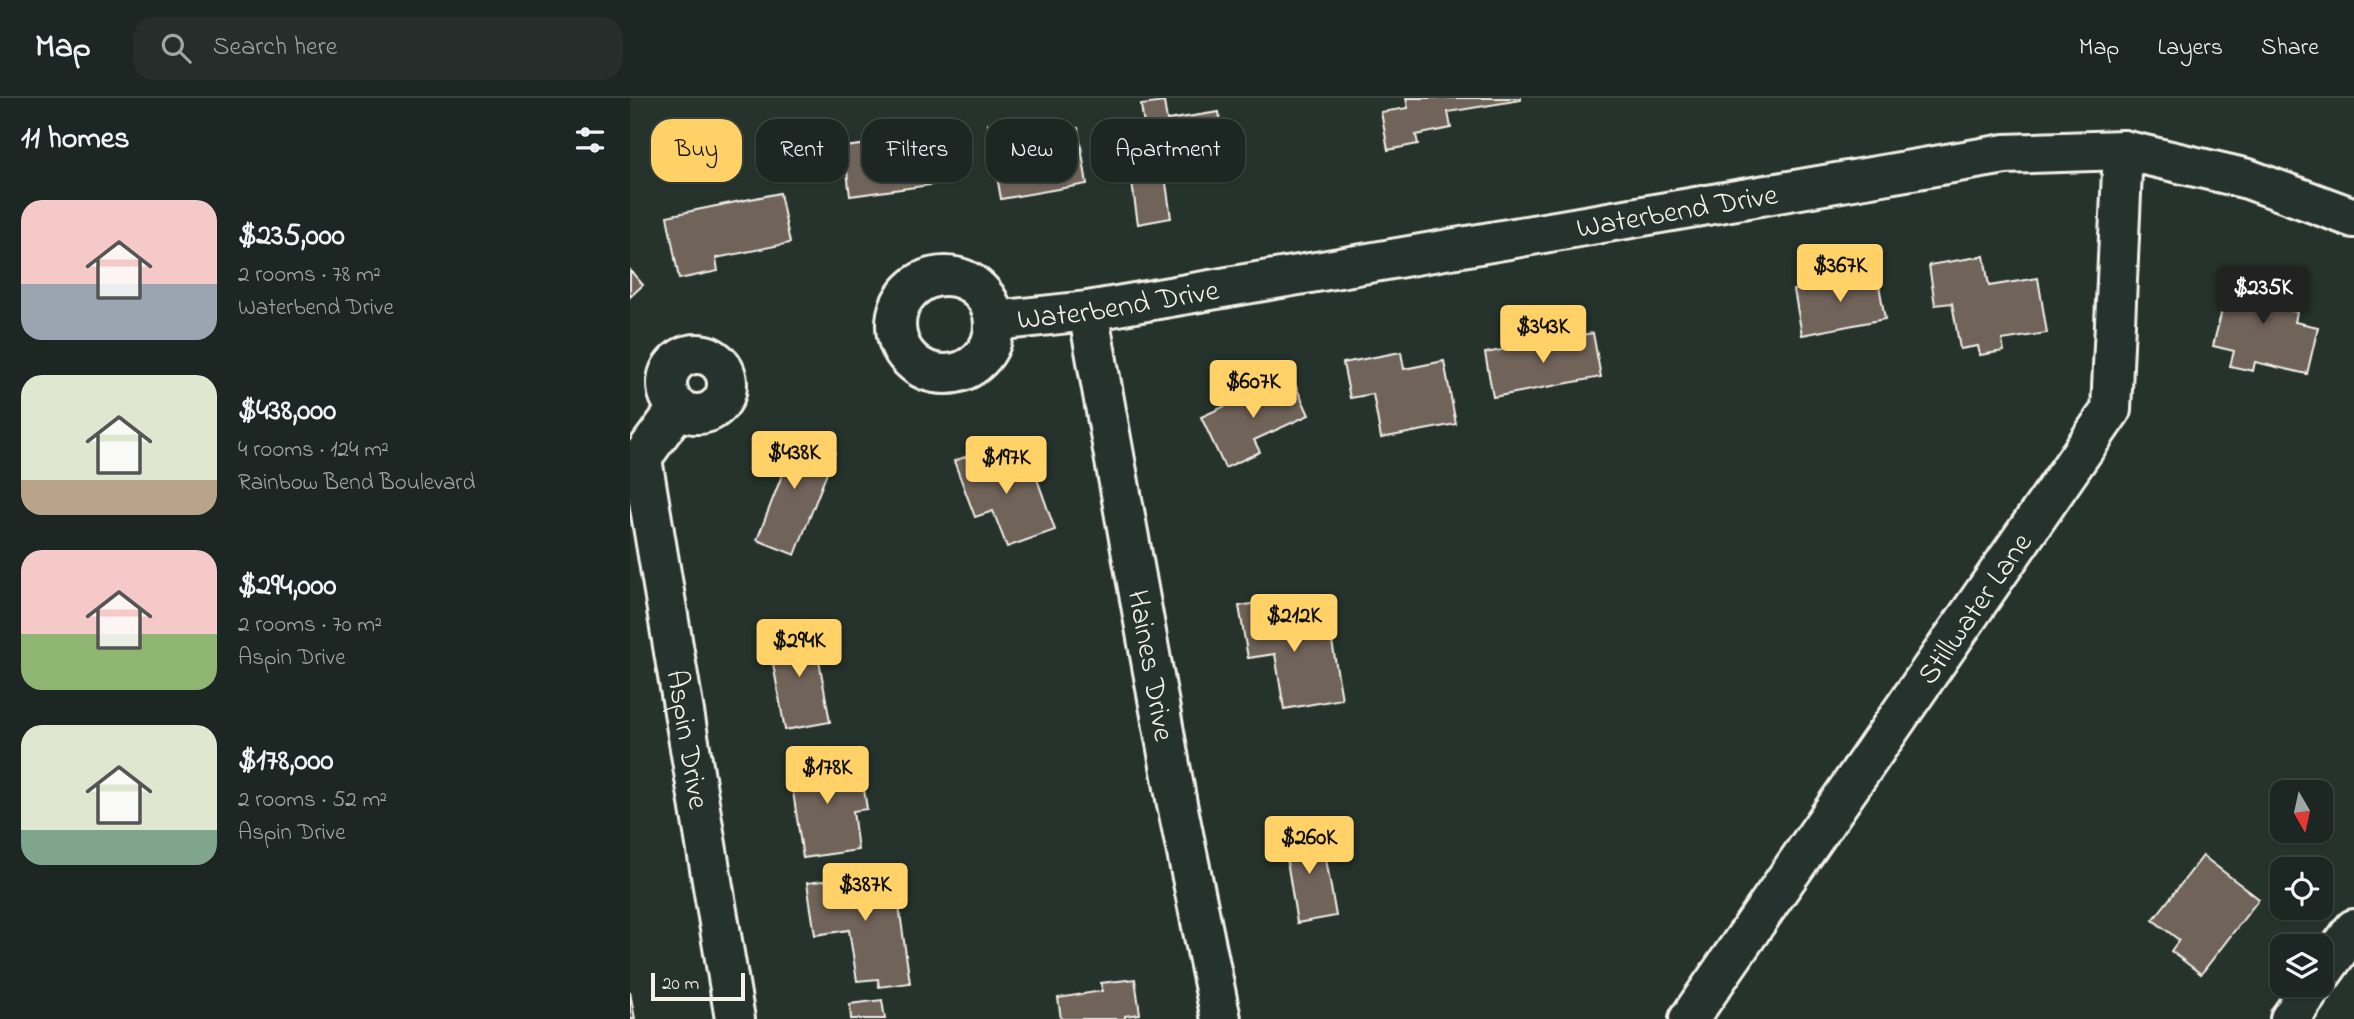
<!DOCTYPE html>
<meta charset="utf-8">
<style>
:root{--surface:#1c2622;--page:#252e2a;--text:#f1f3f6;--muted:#a0a5a5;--line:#3a4340;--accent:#ffd166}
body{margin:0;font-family:"Indie Flower",sans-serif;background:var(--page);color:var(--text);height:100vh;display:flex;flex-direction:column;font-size:26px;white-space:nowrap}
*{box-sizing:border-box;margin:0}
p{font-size:23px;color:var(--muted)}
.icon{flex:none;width:38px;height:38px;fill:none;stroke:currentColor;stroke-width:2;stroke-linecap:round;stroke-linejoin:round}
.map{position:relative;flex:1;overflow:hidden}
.drawer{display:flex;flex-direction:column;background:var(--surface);width:630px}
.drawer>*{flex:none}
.banner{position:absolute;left:21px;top:21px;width:665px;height:63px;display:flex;gap:14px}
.needle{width:46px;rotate:171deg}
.tools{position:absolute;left:1640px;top:682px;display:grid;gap:14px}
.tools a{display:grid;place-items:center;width:63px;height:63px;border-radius:14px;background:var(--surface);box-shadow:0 2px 5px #0004,0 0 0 2px var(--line);font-size:35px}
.scale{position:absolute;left:21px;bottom:18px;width:94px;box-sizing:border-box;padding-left:7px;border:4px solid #f4f1e8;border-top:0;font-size:19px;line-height:24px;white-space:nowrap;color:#f4f1e8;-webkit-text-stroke:5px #26332d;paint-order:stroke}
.price{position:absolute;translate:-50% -60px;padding:0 16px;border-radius:7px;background:var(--accent);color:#111;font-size:23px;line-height:46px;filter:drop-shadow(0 2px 4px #0008)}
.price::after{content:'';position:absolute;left:50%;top:42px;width:21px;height:16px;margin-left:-10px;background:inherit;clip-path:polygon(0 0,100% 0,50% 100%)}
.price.on{background:#222;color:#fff}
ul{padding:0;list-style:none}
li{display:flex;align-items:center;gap:21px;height:175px;padding:0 21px}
li span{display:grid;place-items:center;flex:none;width:196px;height:140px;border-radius:21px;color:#555}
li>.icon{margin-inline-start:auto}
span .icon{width:84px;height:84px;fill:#fffc;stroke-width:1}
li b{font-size:30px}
h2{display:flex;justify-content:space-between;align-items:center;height:84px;padding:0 21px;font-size:30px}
.pill{padding:0 24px;border-radius:21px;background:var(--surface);box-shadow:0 2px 5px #0004,0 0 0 2px var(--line);font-size:24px;line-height:63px}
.pill.on{background:var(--accent);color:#111}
header{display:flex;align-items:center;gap:42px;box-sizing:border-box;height:98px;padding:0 35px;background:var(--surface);border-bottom:2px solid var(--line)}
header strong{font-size:33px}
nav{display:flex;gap:38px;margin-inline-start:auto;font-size:24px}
.search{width:490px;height:63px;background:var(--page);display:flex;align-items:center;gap:18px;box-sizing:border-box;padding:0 24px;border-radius:21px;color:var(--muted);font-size:26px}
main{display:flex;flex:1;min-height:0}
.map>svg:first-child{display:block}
.building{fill:#6f645a;stroke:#f4f1e8;stroke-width:2}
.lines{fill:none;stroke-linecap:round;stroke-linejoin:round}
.minor-casing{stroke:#f4f1e8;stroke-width:44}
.minor{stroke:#26332d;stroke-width:38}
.labels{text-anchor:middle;stroke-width:5;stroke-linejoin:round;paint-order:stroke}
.street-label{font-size:30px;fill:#f4f1e8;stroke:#26332d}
</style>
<header>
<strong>Map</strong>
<div class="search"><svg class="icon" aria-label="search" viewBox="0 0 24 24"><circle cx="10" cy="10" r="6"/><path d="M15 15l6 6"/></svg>Search here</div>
<nav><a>Map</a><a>Layers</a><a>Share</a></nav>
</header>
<main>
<section class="drawer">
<h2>11 homes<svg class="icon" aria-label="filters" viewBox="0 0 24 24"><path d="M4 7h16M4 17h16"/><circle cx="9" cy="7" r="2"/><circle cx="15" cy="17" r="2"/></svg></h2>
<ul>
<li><span style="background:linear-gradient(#f6c9c9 60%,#9aa5b1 0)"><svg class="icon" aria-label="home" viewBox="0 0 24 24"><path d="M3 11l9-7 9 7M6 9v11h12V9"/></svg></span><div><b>$235,000</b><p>2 rooms · 78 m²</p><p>Waterbend Drive</p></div></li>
<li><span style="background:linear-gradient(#dfe7d0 75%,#b9a48a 0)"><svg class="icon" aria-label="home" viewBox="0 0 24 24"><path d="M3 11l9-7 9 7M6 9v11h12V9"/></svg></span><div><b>$438,000</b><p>4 rooms · 124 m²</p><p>Rainbow Bend Boulevard</p></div></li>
<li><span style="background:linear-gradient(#f6c9c9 60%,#8fb573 0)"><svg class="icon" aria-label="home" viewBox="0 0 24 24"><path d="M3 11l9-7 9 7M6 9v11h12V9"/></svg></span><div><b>$294,000</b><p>2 rooms · 70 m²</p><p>Aspin Drive</p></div></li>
<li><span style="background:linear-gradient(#dfe7d0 75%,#7fa58c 0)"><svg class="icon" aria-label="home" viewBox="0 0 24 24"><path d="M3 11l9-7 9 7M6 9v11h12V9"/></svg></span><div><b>$178,000</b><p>2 rooms · 52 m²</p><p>Aspin Drive</p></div></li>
</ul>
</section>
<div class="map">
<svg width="1724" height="921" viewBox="0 0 1724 921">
<rect width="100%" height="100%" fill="#26332d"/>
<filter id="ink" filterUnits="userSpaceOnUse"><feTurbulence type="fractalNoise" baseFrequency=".0143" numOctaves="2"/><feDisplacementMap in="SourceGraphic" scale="14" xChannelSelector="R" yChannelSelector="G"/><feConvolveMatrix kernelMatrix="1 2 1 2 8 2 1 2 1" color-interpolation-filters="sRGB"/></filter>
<g filter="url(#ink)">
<g class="building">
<path d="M776,0H891V2L818,14L821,30L786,37L788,46L758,52L751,14L778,10Z"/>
<path d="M534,4L537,22L589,14L597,69L535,78L541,120L508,126L494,30L514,27L511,7Z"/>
<path d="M390,21L393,40L448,30L457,86L371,101L358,26Z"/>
<path d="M316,37L322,84L220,98L214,49Z"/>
<path d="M150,95L160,145L86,160L88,173L49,181L37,118Z"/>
<path d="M1354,158L1359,188L1408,180L1417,235L1372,242L1374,253L1350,257L1348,248L1330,251L1322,205L1305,207L1299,167Z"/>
<path d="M0,172L13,187L0,199Z"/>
<path d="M1602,172L1656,184L1649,210L1667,214L1665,224L1688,229L1677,276L1625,264L1623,273L1600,268L1604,253L1583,248Z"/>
<path d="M1247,176L1255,221L1172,237L1164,192Z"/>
<path d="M963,235L971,279L863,299L855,255Z"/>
<path d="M771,254L774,271L814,263L826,326L751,340L743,296L720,300L713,265Z"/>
<path d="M661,278L679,317L624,342L630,354L595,370L571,319Z"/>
<path d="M153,334L205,354L165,457L127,442L152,377L139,372Z"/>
<path d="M359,350L367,372L400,361L425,432L377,449L363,413L345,419L324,363Z"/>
<path d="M645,502L650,529L698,521L712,601L654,611L645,556L618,560L609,508Z"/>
<path d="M183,529L200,624L155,632L138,538Z"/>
<path d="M214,659L217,680L232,678L237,711L223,713L228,752L173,760L159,667Z"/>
<path d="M691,732L706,818L667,825L653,738Z"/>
<path d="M1573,758L1629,801L1571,876L1541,853L1549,842L1523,822Z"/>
<path d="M264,773L280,885L249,889L248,881L227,883L219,832L185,837L177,785Z"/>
<path d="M505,881L510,916L495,918V921H431L428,900L472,893L471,885Z"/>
<path d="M0,894L5,921H0Z"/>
<path d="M252,902L255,921H221L220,906Z"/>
</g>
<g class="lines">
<defs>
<g id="minor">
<circle cx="315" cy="227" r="49"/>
<path id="s1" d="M458,213L547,706L591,921"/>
<path id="s2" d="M365,223L458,213L1375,56L1493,52L1618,81L1724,120"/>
<circle cx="67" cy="286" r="30"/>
<path id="s3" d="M12,361L105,921"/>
<path d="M0,376L48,310"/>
<path d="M1690,878L1724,831"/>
<path id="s4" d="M1059,921L1481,312L1493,52"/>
<path d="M1660,921L1684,887"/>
</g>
</defs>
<use href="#minor" class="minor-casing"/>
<use href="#minor" class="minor"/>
</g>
</g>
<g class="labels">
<g class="street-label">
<text dy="10" stroke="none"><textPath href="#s2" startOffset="691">Waterbend Drive</textPath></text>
<text dy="10" stroke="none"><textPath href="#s2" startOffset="124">Waterbend Drive</textPath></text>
<text dy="10" stroke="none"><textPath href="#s4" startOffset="500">Stillwater Lane</textPath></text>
<text dy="10" stroke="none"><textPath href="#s1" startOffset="360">Haines Drive</textPath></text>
<text dy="10" stroke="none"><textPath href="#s3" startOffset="284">Aspin Drive</textPath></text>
</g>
</g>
</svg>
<div class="tools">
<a><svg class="needle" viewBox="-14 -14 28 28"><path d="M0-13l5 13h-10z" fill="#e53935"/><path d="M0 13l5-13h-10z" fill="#a0a5a5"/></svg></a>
<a><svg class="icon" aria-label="locate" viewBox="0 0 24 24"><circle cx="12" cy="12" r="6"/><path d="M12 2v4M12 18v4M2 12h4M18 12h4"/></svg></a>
<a><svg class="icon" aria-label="layers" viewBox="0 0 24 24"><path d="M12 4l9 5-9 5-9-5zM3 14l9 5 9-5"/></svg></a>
</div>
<div class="scale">20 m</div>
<b class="price" style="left:1210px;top:206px">$367K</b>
<b class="price on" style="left:1633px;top:228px">$235K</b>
<b class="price" style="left:913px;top:267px">$343K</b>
<b class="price" style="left:623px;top:322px">$607K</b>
<b class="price" style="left:164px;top:393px">$438K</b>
<b class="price" style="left:376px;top:398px">$197K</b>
<b class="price" style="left:664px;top:556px">$212K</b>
<b class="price" style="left:169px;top:581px">$294K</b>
<b class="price" style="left:197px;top:708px">$178K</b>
<b class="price" style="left:679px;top:778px">$260K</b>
<b class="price" style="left:235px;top:825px">$387K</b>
<div class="banner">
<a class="pill on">Buy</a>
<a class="pill">Rent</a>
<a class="pill">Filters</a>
<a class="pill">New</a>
<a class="pill">Apartment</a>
</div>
</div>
</main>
